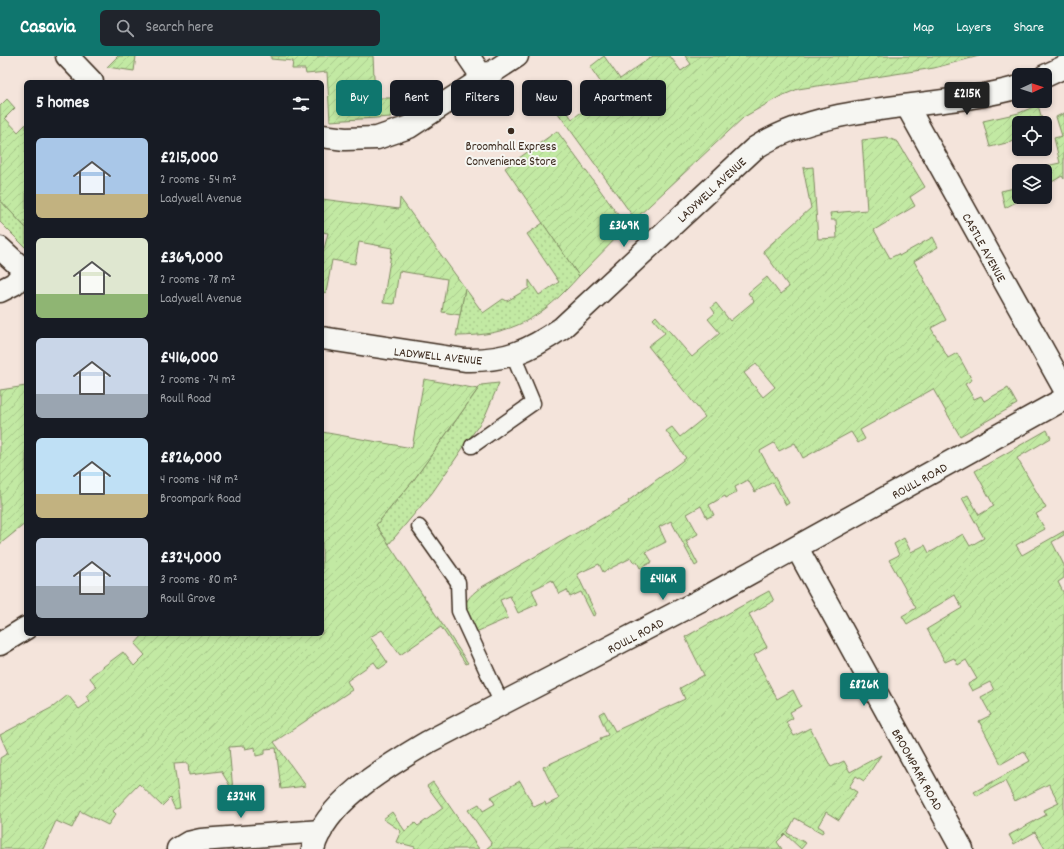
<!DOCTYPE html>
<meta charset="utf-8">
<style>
:root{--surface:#171b24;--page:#20242c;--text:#f1f3f6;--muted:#9ea1a6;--accent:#0f766e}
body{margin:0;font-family:Dekko,sans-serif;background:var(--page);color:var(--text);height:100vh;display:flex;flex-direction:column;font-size:15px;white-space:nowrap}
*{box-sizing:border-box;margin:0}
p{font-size:13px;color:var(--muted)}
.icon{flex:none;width:22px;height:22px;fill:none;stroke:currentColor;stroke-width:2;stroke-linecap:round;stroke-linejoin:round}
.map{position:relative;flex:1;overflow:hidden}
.drawer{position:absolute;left:24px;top:24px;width:300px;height:556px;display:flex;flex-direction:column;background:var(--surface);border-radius:6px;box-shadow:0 2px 6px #0003}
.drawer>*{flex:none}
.hud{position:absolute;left:336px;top:24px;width:380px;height:36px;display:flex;gap:8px}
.needle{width:26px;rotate:87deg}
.tools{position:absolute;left:1012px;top:12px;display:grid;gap:8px}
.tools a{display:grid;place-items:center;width:40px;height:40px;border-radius:6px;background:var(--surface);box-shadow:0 2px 6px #0003;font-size:20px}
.price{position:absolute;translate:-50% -34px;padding:0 9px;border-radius:4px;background:var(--accent);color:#fff;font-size:13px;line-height:26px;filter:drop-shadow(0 1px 2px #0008)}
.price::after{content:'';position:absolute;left:50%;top:24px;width:12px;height:9px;margin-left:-6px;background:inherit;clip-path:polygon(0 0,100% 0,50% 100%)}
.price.on{background:#222;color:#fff}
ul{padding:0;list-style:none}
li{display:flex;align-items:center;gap:12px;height:100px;padding:0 12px}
li span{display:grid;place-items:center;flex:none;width:112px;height:80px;border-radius:6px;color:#555}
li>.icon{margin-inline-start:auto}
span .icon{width:48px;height:48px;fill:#fffc;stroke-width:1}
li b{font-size:17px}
h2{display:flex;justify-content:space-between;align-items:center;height:48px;padding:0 12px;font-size:17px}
.chip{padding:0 14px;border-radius:6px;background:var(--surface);box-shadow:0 2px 6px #0003;font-size:14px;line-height:36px}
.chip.on{background:var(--accent);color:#fff}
header{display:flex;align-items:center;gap:24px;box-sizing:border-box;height:56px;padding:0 20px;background:var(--accent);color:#fff}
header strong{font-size:19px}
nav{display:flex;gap:22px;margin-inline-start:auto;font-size:14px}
.search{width:280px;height:36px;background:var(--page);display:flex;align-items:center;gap:10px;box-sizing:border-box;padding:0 14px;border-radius:6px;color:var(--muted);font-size:15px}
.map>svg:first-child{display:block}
.grass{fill:url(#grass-dots);stroke:#7e8a60}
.garden{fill:url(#garden-furrows);stroke:#7e8a60;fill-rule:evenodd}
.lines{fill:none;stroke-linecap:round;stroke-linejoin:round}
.service-casing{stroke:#3b2a1e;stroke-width:17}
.minor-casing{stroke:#3b2a1e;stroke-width:25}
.service{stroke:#f6f6f2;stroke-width:14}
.minor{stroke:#f6f6f2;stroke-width:22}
.poi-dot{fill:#3b2a1e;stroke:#f6f6f2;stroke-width:1.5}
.labels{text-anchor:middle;stroke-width:4;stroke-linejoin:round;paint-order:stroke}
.poi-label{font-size:13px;fill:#3b2a1e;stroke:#f6f6f2}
.street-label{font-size:13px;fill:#3b2a1e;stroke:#f6f6f2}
</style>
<header>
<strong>Casavia</strong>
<div class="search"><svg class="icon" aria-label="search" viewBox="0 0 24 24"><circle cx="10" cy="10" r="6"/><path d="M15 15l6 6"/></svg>Search here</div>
<nav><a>Map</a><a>Layers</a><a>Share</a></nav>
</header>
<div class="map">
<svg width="1064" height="793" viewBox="0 0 1064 793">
<defs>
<pattern id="grass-dots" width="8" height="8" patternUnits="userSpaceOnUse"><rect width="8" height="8" fill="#c2e9a3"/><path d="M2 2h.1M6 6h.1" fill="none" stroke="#a8c88c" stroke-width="1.8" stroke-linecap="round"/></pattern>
<pattern id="garden-furrows" width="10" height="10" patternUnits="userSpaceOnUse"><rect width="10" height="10" fill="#c2e9a3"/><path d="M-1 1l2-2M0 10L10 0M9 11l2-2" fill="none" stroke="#a8c88c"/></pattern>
</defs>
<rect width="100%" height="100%" fill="#f4e4db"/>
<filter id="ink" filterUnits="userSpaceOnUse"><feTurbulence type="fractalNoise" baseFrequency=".025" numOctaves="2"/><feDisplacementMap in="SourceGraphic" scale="8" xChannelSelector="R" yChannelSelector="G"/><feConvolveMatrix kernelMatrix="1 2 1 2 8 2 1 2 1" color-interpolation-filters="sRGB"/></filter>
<g filter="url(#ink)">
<g class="grass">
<path d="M0,144L26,172V192L0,166Z"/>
<path d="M543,167L579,220C543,261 513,280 456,280L465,232L483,257L503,243L507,245L529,232V224L539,239L559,226L527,178Z"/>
<path d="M499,327L485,360L432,437L389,488L376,469L413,425L481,329Z"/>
</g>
<g class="garden">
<path d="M118,0H136L134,15L107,11Z"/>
<path d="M271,0H373L375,42H391V61L330,65L327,16L306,18L305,13H292L293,5L271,3Z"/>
<path d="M604,0L620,23L653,0H670L681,15L691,8L685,0H979L934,12L798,33L779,41L744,61L635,163L547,42L554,36L572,63L608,37L590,11Z"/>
<path d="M7,43L15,52L5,62L18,76L26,68V172L0,144V50Z"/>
<path d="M1038,49L1043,67H1019V84L990,91L983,65L1019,57Z"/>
<path d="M1064,57V123L1062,120L1045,130V115H1042L1041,111L1060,107L1054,82L1062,80L1056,61Z"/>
<path d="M557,75L627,171L579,220L505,112Z"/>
<path d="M886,81L898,86L925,131L910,141L915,150L874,174L890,202L898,198L899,200L933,181L938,191L914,205L946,264L931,272L948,302L957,297L972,324L965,328L974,343L981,340L984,345L1008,332L1017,348L960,380L933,333L860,374L865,383L858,387L851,376L803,402L795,387L779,395L774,387L760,395L789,447L786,449L773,426L755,436L748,424L735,431L737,436L726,442L725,440L709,449L714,459L707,462L701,450L687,458L698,478L686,485L698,508L695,510L671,465L659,471L666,486L646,496L652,506L640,512L637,506L634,507L631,502L603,516L599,508L577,518L596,558L593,560L581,536L570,541L567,534L559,538L552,524L532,534L538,548L518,557L510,540L500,544L508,562L476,576C466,554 457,549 480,532L629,447L628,445L686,402L666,375L672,371L680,381L705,361L648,290L665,277L653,263L656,260L692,301L720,277L708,263L715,257L711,251L716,247L730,265L754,245L748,237L767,221L780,238L789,231L763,195L811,152L803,112L813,111L818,183L837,182L836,164H831L830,157L867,154L862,84ZM756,308L775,331L763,341L744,317Z"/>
<path d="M1019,131V141H1025L1005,152L1001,135Z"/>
<path d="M400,142L465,232L460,259L442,256L447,223L399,215L394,248L383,247L392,192L359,186L355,208L332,204L326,237L322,236V201L328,177L322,176V143L399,153Z"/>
<path d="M424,323L478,333L413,425L376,469L468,607L466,608L441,571L400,599L382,574L370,581L388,607L379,613L374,606L347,625L352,634L274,686L306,730L281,733L276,692L265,693V698L256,700L255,691L245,693L244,690L229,691L233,735H230L229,728L221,715L189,719L188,707L174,708L180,752L175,753L170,742L162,750L139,728L113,755L116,758L108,769L80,755L72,772L56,765L43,793H0V702L8,697L0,679L53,651L68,639L79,653L90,645L86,640L97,631L90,622L92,619L123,596L134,610L145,599L135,588L144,578H322V376L412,392Z"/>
<path d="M26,330V467L0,488V334Z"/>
<path d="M1047,374L1051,382L1017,402L1046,452L1036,458L1045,473L1016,489L1022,499L1064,475V479L1052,486L1064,509V522L1058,526L1064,538V793H1045L1035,776L1014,788L1009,779L1046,759L1044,754L1059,747L1049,728L1015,745L1005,725L977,740L974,736L1030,705L1024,695L1001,708L979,665L991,659L981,641L994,634L990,626L972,635L968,628L977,623L966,604L958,609L954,602L945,606L927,573L962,552L955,539L907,568L902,560L916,552L889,504L899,499L894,488L904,482L911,496L925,489L929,497L963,478L970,490L984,482L962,442L968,439L979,459L994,450L975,415Z"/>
<path d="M769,535L774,545L749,558L767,591L754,599L777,643L793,634L801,650L790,656L793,662L786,666L794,680L810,672L831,711L844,705L850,716L881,699L864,725L856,720L849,731L857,736L839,764L826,756L818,770L824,774L822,777L795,762L787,777L806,787L801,793L785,778L777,786L782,793H486L492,788L468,754L479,748L483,755L495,748L491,741L520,725L534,751L545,746L546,749L559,743L543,711L601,684L600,682L608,679L599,658L604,655L615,675L685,643L680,632L704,619L685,581Z"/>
<path d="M433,726L479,793H415V791L396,786L401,775L383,763L392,756L405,775L415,767L418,770L443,752L427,730Z"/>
</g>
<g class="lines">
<defs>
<g id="service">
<path d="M472,390L533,347L513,299"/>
<path d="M419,471L458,526L459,555L502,648"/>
</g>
<g id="minor">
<path d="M67,0L92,26"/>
<path d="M468,0L483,22"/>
<path d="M1045,20L1064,11"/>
<path d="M907,50L1064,332"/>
<path d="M322,80L345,83L377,82L409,71L517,0"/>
<path d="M0,192L26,216"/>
<path d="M0,235L14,228L25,215"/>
<path d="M322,282L465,304C506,305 529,295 562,272L755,92C829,44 935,55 1019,31"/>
<path d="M797,492L962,793"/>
<path d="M0,588L26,572"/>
<path d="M178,793L188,787L201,784L321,775"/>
<path d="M313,793C326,745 388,710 428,686L703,543L1064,343"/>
</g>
</defs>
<use href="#service" class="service-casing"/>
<use href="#minor" class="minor-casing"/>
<use href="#service" class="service"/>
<use href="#minor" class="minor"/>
</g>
</g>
<circle class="poi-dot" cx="511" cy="75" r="4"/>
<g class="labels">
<g class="poi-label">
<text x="511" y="94">Broomhall Express<tspan x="511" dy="15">Convenience Store</tspan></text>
</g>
<g class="street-label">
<text transform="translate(711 133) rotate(-43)" y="5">LADYWELL AVENUE</text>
<text transform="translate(985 191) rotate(61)" y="5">CASTLE AVENUE</text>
<text transform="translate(438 299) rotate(6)" y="5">LADYWELL AVENUE</text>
<text transform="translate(919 424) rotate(-29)" y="5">ROULL ROAD</text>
<text transform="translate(635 579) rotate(-28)" y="5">ROULL ROAD</text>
<text transform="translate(918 713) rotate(61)" y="5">BROOMPARK ROAD</text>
</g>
</g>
</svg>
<div class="tools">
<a><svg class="needle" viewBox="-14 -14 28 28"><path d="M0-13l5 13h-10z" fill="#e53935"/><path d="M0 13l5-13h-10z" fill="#9ea1a6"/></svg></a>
<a><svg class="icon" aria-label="locate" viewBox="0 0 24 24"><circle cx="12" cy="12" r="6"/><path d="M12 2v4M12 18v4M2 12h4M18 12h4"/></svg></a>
<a><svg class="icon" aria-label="layers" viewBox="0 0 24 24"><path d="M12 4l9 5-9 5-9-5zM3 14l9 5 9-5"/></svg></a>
</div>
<b class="price on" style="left:967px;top:60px">£215K</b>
<b class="price" style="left:624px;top:192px">£369K</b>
<b class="price" style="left:663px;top:545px">£416K</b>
<b class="price" style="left:864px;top:651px">£826K</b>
<b class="price" style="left:241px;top:763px">£324K</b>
<div class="hud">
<a class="chip on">Buy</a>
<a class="chip">Rent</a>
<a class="chip">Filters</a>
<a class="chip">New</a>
<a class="chip">Apartment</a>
</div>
<section class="drawer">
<h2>5 homes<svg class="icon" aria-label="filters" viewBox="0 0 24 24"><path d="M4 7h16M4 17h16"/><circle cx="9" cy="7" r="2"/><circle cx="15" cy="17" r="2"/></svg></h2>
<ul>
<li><span style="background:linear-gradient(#a9c7e8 70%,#c2b280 0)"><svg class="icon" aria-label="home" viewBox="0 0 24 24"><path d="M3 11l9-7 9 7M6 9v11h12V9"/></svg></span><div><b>£215,000</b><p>2 rooms · 54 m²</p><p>Ladywell Avenue</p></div></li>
<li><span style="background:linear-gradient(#dfe7d0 70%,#8fb573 0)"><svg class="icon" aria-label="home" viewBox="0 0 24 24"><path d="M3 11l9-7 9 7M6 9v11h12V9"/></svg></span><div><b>£369,000</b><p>2 rooms · 78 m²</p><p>Ladywell Avenue</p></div></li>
<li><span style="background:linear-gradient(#c9d6e8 70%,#9aa5b1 0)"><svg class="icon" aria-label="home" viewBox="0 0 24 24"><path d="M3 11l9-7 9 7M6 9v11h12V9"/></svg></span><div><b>£416,000</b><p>2 rooms · 74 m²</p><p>Roull Road</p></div></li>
<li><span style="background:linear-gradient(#bfe0f5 70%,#c2b280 0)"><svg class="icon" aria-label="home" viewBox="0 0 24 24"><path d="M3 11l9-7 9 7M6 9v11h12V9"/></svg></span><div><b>£826,000</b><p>4 rooms · 148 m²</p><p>Broompark Road</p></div></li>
<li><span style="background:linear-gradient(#c9d6e8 60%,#9aa5b1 0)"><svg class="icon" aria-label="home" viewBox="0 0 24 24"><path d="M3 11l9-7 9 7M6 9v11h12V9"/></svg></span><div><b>£324,000</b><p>3 rooms · 80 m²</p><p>Roull Grove</p></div></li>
</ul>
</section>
</div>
